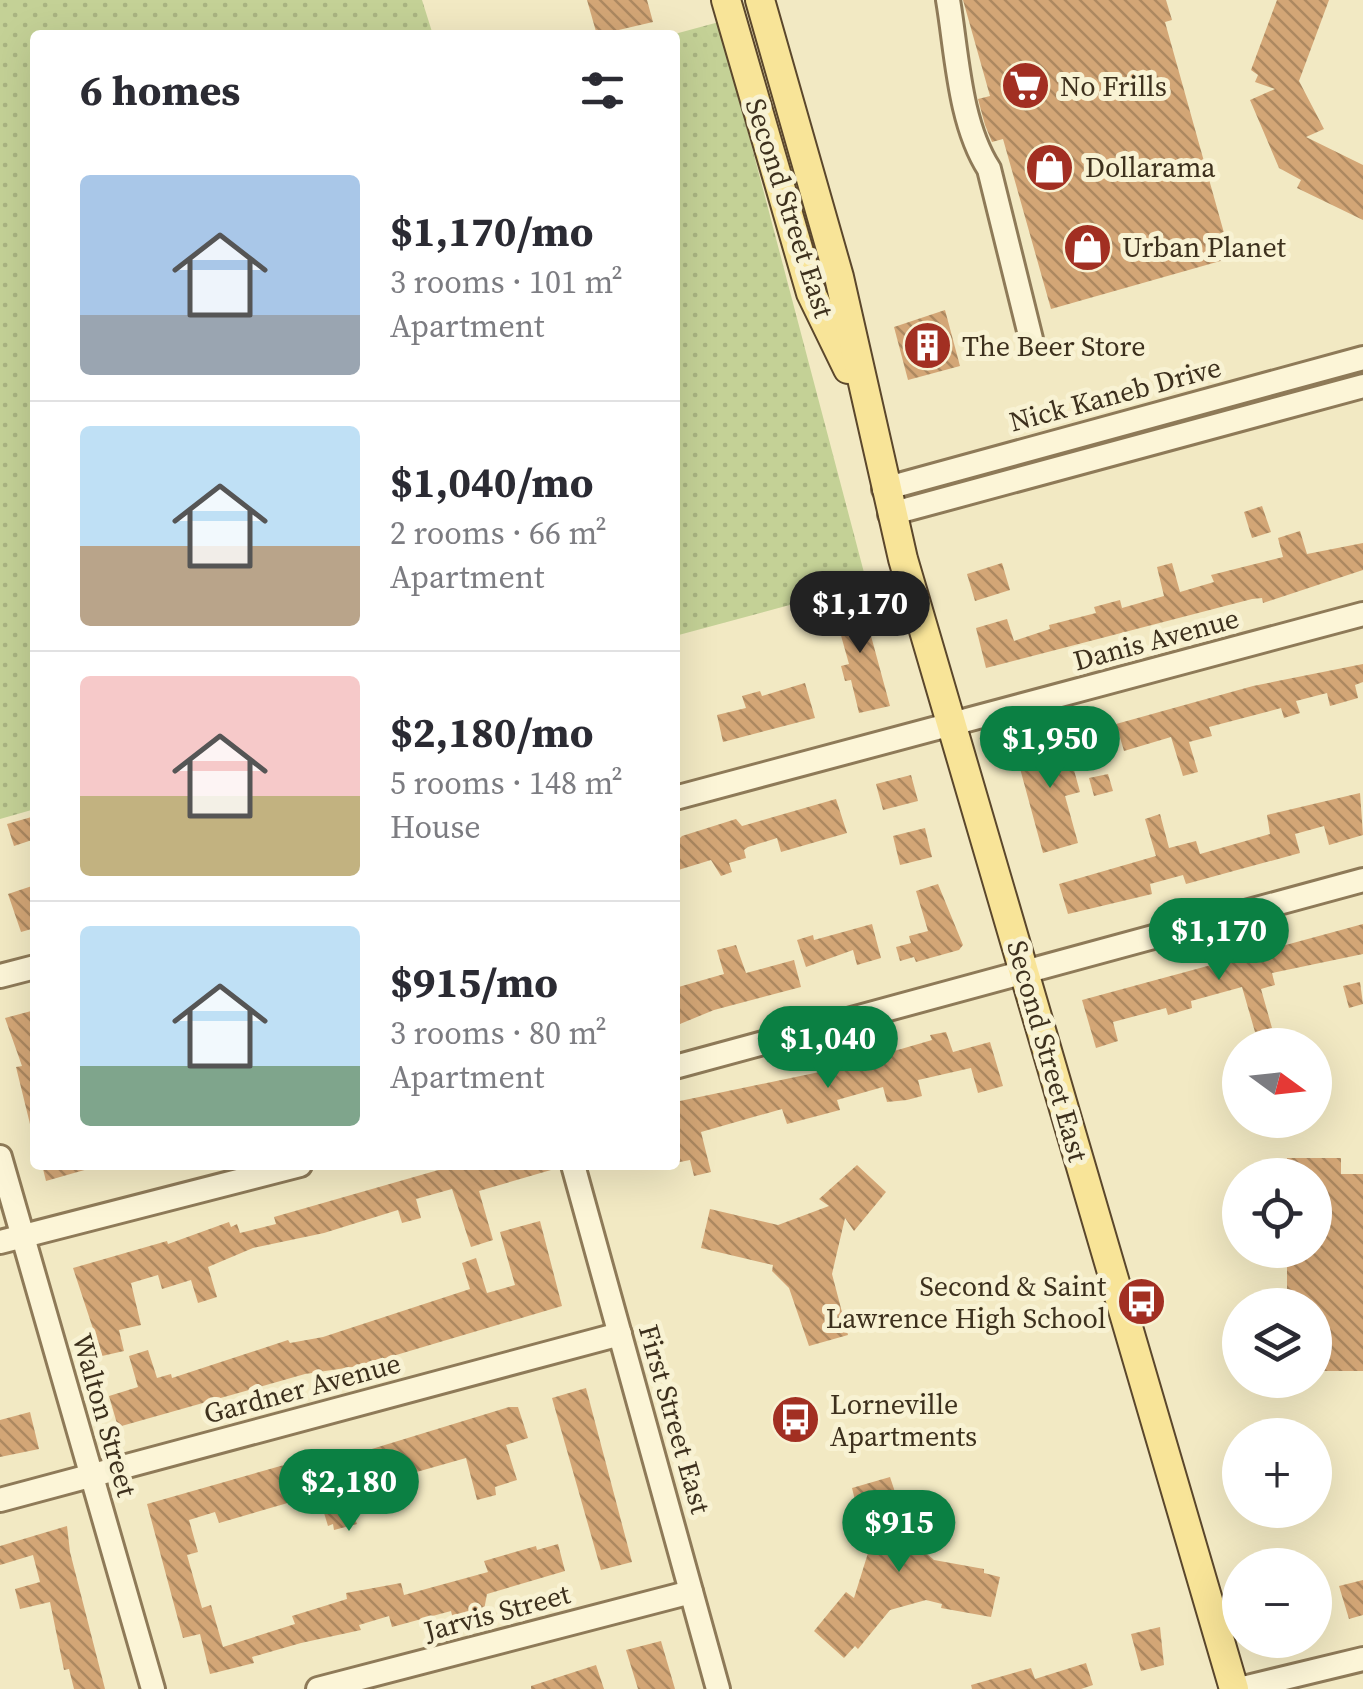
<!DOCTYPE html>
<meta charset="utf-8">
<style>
:root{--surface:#fff;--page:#f7f7f7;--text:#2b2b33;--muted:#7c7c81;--line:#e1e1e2;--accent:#0b8043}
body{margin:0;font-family:"Source Serif 4",serif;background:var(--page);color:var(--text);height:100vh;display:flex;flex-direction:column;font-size:38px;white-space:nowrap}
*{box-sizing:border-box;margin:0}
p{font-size:32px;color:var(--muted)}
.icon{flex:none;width:55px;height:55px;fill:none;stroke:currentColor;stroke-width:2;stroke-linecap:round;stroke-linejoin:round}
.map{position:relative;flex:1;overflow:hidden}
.drawer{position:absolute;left:30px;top:30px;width:650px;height:1140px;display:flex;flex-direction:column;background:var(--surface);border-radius:10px;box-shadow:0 10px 40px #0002}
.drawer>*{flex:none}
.needle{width:65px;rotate:105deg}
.buttons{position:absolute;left:1222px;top:1028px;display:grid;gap:20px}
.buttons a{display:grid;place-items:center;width:110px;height:110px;border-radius:50%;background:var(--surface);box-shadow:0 10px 40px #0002;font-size:50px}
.price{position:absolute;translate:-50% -85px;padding:0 22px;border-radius:35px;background:var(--accent);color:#fff;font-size:32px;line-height:65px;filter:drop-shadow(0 2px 5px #0008)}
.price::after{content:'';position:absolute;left:50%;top:60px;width:30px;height:22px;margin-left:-15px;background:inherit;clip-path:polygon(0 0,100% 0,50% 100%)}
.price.current{background:#222;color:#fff}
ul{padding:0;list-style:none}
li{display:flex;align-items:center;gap:30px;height:250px;padding:0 50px}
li+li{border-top:2px solid var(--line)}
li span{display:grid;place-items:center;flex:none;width:280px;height:200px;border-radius:10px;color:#555}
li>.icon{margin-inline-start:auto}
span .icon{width:120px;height:120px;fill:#fffc;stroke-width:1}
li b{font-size:42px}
h2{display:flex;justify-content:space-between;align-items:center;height:120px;padding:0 50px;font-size:42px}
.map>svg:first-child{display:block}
.grass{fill:url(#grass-dots)}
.building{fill:url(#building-back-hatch)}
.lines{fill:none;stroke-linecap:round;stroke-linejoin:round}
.minor-casing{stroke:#8e7a58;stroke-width:28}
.major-casing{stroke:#5b472c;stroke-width:32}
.minor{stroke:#fcf5d7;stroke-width:22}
.major{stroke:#f8e498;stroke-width:28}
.labels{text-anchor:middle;stroke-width:10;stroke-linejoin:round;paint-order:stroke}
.poi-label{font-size:28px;fill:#3d301d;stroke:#f8f2d3;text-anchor:start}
.street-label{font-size:28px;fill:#3d301d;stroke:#f8f2d3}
</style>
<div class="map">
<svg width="1363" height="1689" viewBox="0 0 1363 1689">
<defs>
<pattern id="grass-dots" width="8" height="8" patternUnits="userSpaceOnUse" patternTransform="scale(2.5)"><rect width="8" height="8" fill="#c4d196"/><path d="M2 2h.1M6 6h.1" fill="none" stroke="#a9b481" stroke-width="1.8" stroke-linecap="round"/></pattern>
<pattern id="building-back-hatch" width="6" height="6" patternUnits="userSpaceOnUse" patternTransform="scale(2.5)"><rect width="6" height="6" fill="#d3a676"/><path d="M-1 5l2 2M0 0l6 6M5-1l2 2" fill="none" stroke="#ac8860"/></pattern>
</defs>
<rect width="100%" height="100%" fill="#f2e9c3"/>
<g class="grass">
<path d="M0,0H422L433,35H35V809L0,819Z"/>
<path d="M719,22L867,584L675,636V35H671Z"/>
</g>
<g class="building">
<path d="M587,0H647L653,22L597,35Z"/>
<path d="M963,0H1166L1172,20L1165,22L1231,258L1051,309L1003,139L992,142L985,125L978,99L990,96Z"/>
<path d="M1277,0H1329L1299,81L1324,129L1306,137L1363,165V220L1297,188L1301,180L1279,168L1250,100L1275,89L1255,82L1258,75L1251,70Z"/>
<path d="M945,310L960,366L908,380L894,327Z"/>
<path d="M1262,506L1271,532L1252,538L1244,512Z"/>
<path d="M1300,531L1307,554L1363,543V570L1263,603L1262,598L1252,599L986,668L976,628L1007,619L1014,641L1050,629L1049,625L1096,613L1094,607L1120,600L1122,608L1164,596L1157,567L1172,563L1180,592L1214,582L1211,575L1283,557L1278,538Z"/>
<path d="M1002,563L1010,590L975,601L967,574Z"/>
<path d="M861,599L890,706L859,713L851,680L845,681L841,666L849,664L840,632L834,634L827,608Z"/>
<path d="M1363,664V682L1355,685L1358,698L1330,706L1327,693L1296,701L1300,713L1284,718L1281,708L1209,727L1212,736L1189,742L1198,772L1183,776L1171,737L1124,751L1116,724L1253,686Z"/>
<path d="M805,683L815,718L723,742L717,715L746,708L742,696L760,691L762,696Z"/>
<path d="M1065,737L1080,792L1065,796L1078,843L1043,853L1015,750L1044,738L1045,743Z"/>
<path d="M1108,774L1113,791L1094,796L1089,778Z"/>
<path d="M911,775L918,801L883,810L876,784Z"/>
<path d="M1360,793L1363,835L1329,845L1324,826L1295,834L1300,853L1186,884L1183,875L1150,884L1152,894L1068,914L1059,884L1156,856L1145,819L1160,814L1169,848L1196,841L1200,854L1270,834L1267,815Z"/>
<path d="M836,799L847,833L781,852L777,838L748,847L744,850L746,858L729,863L732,872L721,876L711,860L675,871V843L682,836L736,819L742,826Z"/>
<path d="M35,816V839L14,846L7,824Z"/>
<path d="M925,828L932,857L900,865L893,836Z"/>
<path d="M938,884L963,945L959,950L916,962L914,957L900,961L896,947L911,943L909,936L928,931L916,891Z"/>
<path d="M35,885V928L21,932L8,894Z"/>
<path d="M872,924L881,958L857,965L853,950L806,967L797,940L813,935L814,940Z"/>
<path d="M1363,924V954L1272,973L1275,985L1261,989L1272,1028L1255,1032L1242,987L1191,1001L1192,1008L1168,1015L1166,1008L1113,1022L1118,1041L1096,1048L1082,1000Z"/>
<path d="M736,945L746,973L794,960L801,987L714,1010L675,1026V988L724,974L717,950Z"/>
<path d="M1360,982L1363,1004L1349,1008L1343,986Z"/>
<path d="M35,1010V1123L30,1124L16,1067L22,1066L5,1018Z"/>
<path d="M946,1032L953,1052L990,1042L1003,1086L978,1093L971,1068L918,1080L922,1096L907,1100L887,1102L883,1087L837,1100L840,1110L787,1124L782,1109L701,1132L711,1172L694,1176L690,1160L675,1163V1102L829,1070L932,1040L930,1035Z"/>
<path d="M1287,1158H1341V1174H1363V1371H1323L1324,1323L1315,1315V1305H1304L1287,1289V1250H1315V1175H1287Z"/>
<path d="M42,1165H87L88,1169L46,1181Z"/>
<path d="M456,1165H550L551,1170L479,1191L493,1240L471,1247L452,1189L416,1199L421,1218L402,1223L398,1210L324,1233L253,1248L208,1267L217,1297L198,1303L191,1280L162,1289L158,1275L131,1283L141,1325L119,1330L124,1351L102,1356L73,1268L167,1241L168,1244L229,1222L231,1227L237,1224L240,1233L276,1224L274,1217Z"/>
<path d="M857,1165L886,1192L854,1231L845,1218L832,1274L848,1335L809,1346L789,1288L772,1271L773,1265L701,1248L710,1209L778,1225L829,1206L819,1199Z"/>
<path d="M540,1221L562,1306L359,1366L305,1374L118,1427L109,1396L138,1387L129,1356L148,1350L157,1378L171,1374L172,1378L288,1340L290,1343L323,1337L470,1289L462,1263L476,1258L487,1293L515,1285L500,1232Z"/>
<path d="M586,1388L632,1562L601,1570L552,1398Z"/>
<path d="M509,1407H518L528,1438L506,1445L517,1480L495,1487L496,1495L477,1500L466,1458L353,1490L360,1512L353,1514L357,1524L334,1530L333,1524L328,1526L321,1503L303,1508L298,1500L219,1523L215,1512L189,1520L198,1552L187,1555L202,1608L211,1605L223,1647L295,1624L292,1616L347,1599L346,1593L401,1583L404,1595L488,1572L484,1561L536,1546L537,1550L558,1544L565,1571L487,1594L484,1610L453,1619L451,1611L392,1627L389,1616L359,1625L361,1630L301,1643L252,1657L254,1663L210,1674L200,1634L183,1638L147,1504L323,1454L326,1463Z"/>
<path d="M30,1412L39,1449L0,1457V1420Z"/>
<path d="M890,1477L911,1540L934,1560L984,1569V1573L1000,1577L991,1617L941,1608L942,1604L926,1600L890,1610L858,1649L855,1646L844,1658L814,1631L846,1592L854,1598L868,1553L852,1488Z"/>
<path d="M67,1526L70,1552L105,1689H74L69,1669L64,1670L50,1602L20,1609L15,1589L40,1582L33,1555L0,1565V1546Z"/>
<path d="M1363,1580V1615L1349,1619L1339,1586Z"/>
<path d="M1160,1627L1164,1665L1141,1671L1131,1634Z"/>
<path d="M661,1641L675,1689H638L626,1650Z"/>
<path d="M1086,1663L1093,1685L1081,1689H972L971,1685L1031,1668L1035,1679Z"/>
<path d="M596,1665L604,1689H531V1686Z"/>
</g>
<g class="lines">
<defs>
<g id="minor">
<path d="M948,0C957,53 959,122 989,169L1031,339"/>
<path d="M884,489L1363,358"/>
<path d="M890,514L1363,386"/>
<path d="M675,798L1363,614"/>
<path d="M0,976L35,967"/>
<path d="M675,1067L1363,880"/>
<path d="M0,1157L153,1689"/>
<path d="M573,1165L718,1689"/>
<path d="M0,1242L300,1165"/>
<path d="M0,1500L620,1334"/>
<path d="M318,1689L691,1592"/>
<path d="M1239,1689L1363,1659"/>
</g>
<g id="major">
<path d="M726,0L811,293L848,369"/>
<path d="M760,0L839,277L903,559L1234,1689"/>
</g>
</defs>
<use href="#minor" class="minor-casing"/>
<use href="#major" class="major-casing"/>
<use href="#minor" class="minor"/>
<use href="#major" class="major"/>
</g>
<defs>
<symbol id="supermarket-disc" viewBox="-11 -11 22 22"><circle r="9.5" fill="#a22f22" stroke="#f8f2d3"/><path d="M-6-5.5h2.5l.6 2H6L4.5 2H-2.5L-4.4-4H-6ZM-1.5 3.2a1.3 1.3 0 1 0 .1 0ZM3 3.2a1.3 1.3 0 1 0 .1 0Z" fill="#fff"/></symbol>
<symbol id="shop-disc" viewBox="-11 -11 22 22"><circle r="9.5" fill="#a22f22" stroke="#f8f2d3"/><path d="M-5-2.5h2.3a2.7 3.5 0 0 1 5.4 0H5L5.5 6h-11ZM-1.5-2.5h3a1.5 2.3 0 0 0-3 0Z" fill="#fff"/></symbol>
<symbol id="building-disc" viewBox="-11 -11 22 22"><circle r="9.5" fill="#a22f22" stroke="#f8f2d3"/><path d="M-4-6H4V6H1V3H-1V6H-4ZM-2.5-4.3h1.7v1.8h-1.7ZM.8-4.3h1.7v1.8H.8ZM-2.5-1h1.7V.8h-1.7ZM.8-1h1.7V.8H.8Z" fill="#fff"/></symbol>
<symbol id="bus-disc" viewBox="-11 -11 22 22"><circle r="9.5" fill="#a22f22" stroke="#f8f2d3"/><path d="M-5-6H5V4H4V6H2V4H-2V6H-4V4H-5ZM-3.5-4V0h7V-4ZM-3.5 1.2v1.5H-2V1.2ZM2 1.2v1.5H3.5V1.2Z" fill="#fff"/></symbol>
</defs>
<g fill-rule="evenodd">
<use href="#supermarket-disc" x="998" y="58" width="55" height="55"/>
<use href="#shop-disc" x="1022" y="140" width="55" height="55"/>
<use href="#shop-disc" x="1060" y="220" width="55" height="55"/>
<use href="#building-disc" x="900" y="318" width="55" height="55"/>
<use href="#bus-disc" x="1114" y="1274" width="55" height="55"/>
<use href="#bus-disc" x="768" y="1392" width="55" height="55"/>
</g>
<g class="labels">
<g class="poi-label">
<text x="1060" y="96">No Frills</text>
<text x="1085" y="177">Dollarama</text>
<text x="1122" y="257">Urban Planet</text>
<text x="962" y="356">The Beer Store</text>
<text x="1106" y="1296" text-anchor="end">Second &amp; Saint<tspan x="1106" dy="32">Lawrence High School</tspan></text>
<text x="830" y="1414">Lorneville<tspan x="830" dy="32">Apartments</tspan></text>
</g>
<g class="street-label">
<text transform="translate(790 208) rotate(72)" y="10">Second Street East</text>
<text transform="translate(1115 394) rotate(-15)" y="10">Nick Kaneb Drive</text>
<text transform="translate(1156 639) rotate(-15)" y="10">Danis Avenue</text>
<text transform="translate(1048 1051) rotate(74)" y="10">Second Street East</text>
<text transform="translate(302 1388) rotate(-15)" y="10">Gardner Avenue</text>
<text transform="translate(105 1415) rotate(74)" y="10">Walton Street</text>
<text transform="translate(675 1419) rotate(74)" y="10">First Street East</text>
<text transform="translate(497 1612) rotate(-15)" y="10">Jarvis Street</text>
</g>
</g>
</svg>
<div class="buttons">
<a><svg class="needle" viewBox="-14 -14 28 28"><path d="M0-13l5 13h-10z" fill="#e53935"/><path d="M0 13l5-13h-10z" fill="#7c7c81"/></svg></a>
<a><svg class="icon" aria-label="locate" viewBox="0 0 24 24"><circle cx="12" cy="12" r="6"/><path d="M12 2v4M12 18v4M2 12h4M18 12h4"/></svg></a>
<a><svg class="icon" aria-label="layers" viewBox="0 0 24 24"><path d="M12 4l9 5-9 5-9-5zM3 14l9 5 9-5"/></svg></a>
<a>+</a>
<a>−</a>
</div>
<b class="price current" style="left:860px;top:656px">$1,170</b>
<b class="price" style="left:1050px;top:791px">$1,950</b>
<b class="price" style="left:1219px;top:983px">$1,170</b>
<b class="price" style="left:828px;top:1091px">$1,040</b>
<b class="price" style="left:349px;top:1534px">$2,180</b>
<b class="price" style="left:899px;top:1575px">$915</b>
<section class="drawer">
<h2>6 homes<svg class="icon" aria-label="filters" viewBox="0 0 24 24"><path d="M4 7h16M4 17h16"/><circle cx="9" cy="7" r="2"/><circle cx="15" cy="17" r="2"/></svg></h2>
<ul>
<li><span style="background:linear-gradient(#a9c7e8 70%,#9aa5b1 0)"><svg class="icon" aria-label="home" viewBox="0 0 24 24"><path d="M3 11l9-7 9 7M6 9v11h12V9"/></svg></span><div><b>$1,170/mo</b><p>3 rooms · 101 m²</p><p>Apartment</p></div></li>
<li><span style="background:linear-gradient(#bfe0f5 60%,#b9a48a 0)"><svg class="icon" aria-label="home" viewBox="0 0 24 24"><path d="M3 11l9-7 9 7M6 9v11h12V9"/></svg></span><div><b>$1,040/mo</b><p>2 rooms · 66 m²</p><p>Apartment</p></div></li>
<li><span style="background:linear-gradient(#f6c9c9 60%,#c2b280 0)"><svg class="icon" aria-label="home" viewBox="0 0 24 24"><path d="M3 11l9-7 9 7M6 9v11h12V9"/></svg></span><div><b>$2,180/mo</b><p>5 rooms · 148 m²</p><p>House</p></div></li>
<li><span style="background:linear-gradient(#bfe0f5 70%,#7fa58c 0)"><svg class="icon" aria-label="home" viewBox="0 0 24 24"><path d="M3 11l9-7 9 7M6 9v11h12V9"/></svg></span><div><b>$915/mo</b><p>3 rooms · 80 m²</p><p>Apartment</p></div></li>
</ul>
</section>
</div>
